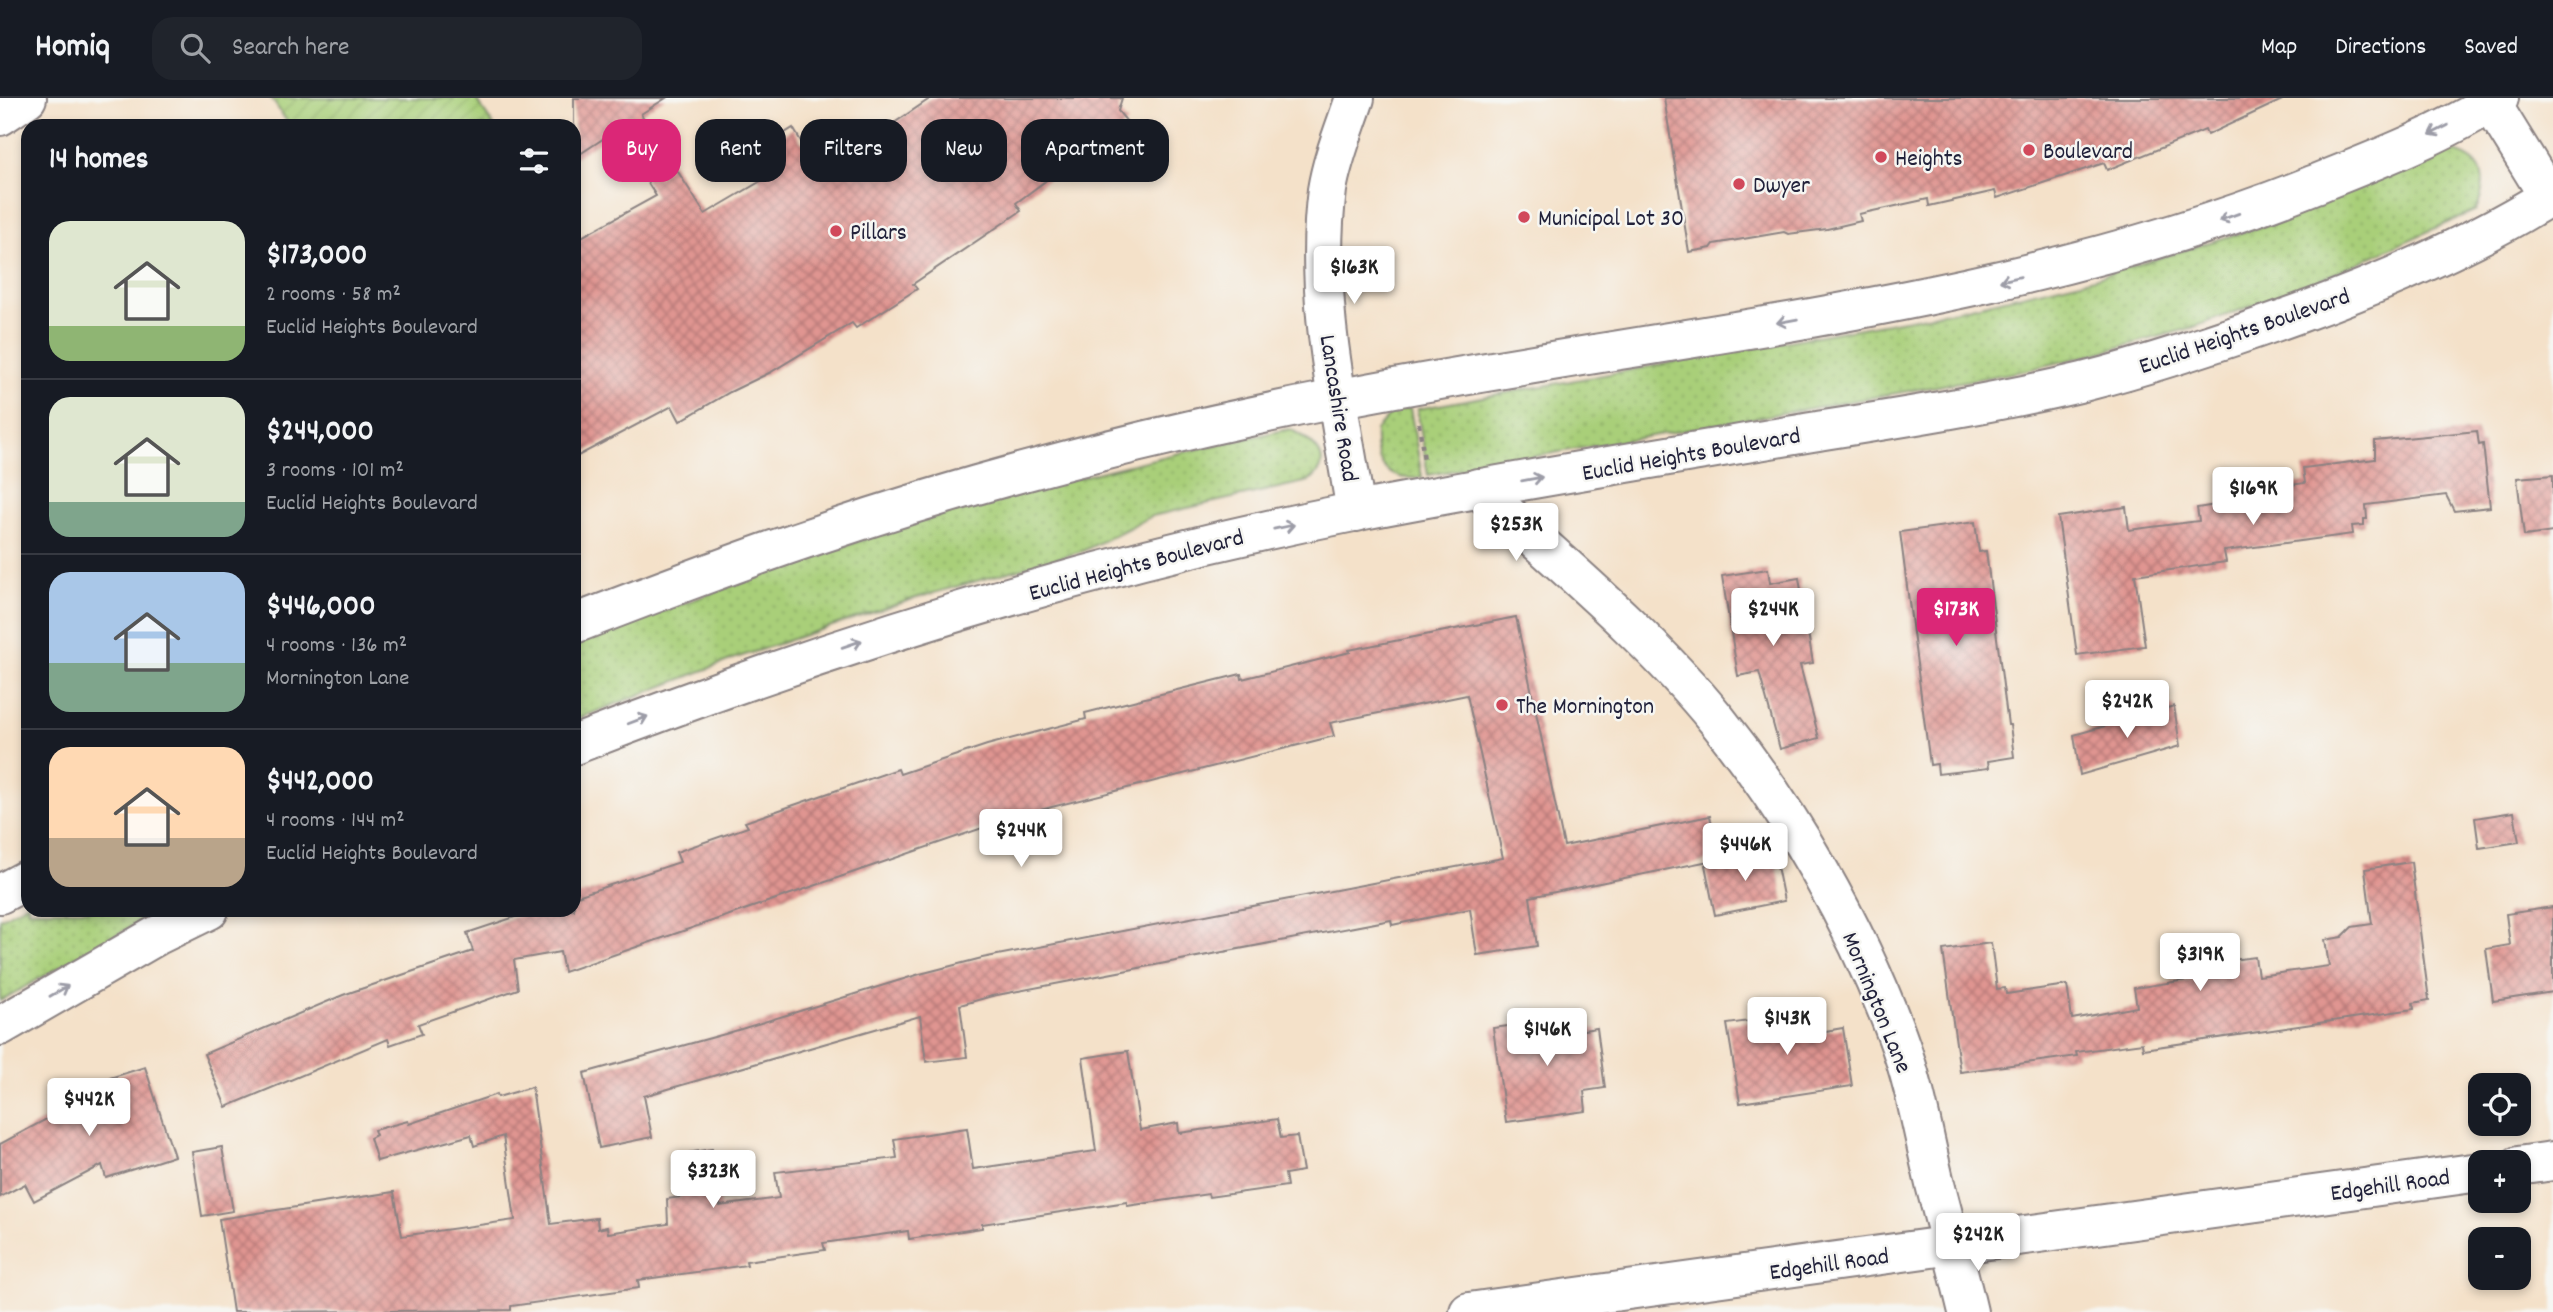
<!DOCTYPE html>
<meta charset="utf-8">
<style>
:root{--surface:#171b24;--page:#20242c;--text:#f1f3f6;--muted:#9ea1a6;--line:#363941;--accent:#db2777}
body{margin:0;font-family:Dekko,sans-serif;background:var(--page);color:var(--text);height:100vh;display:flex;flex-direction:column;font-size:26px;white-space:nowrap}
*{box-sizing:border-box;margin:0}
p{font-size:23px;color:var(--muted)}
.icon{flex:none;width:38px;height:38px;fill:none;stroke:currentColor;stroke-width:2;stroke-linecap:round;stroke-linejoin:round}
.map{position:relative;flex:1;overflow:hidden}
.sheet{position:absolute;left:21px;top:21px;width:560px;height:798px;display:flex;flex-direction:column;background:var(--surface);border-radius:21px;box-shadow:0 4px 10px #0003}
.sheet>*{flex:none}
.guide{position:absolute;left:602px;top:21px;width:665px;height:63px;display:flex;gap:14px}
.tools{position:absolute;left:2468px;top:975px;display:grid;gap:14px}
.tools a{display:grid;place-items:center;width:63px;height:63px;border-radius:14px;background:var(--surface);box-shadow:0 4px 10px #0003;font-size:35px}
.price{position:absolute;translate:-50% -60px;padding:0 16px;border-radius:7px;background:#fff;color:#222;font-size:23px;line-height:46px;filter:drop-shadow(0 2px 4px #0008)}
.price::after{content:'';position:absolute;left:50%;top:42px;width:21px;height:16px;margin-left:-10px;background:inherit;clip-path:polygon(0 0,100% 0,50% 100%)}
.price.on{background:var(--accent);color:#fff}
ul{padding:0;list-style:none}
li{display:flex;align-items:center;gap:21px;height:175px;padding:0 28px}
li+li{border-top:2px solid var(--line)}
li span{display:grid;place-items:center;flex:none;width:196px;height:140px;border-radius:21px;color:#555}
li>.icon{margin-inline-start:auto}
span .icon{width:84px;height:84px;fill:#fffc;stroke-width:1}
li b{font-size:30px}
h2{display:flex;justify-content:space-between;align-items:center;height:84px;padding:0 28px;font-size:30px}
.tag{padding:0 24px;border-radius:21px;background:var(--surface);box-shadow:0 4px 10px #0003;font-size:24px;line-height:63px}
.tag.on{background:var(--accent);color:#fff}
header{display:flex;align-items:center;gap:42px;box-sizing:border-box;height:98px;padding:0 35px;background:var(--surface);border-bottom:2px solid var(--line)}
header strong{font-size:33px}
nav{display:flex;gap:38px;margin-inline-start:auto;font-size:24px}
.search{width:490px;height:63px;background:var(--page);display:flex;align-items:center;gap:18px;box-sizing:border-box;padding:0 24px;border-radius:21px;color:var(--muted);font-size:26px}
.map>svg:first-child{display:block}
.grass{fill:url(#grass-dots);stroke:#66785a;stroke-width:2}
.garden{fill:url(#garden-furrows);stroke:#66785a;stroke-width:2}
.building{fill:url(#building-cross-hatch)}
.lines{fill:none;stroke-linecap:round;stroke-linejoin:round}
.minor-casing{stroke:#8b8282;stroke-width:42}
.major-casing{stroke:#8b8282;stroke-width:42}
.path{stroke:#8b8282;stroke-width:4.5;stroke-dasharray:5 5;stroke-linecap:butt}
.minor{stroke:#fff;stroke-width:38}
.major{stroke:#fff;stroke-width:38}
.oneway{stroke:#9c9ca7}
.poi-dot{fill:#d1495b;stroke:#f6f6f2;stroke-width:2.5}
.labels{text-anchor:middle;stroke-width:5;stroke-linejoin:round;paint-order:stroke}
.poi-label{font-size:24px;fill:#22223b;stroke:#f6f6f2;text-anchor:start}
.street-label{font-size:24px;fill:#22223b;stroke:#f6f6f2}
</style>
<header>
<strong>Homiq</strong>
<div class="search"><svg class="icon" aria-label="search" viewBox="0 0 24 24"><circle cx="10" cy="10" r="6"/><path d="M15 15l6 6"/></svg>Search here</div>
<nav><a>Map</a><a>Directions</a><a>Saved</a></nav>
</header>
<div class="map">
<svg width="2553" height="1214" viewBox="0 0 2553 1214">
<defs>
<pattern id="grass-dots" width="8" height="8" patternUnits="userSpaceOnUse" patternTransform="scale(1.75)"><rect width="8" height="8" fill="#a9cf79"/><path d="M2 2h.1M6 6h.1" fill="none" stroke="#91b16a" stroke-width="1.8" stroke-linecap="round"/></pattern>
<pattern id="garden-furrows" width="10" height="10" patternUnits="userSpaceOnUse" patternTransform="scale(1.75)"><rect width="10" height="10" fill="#a9cf79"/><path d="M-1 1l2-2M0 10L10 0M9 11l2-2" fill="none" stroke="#91b16a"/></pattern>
<pattern id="building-cross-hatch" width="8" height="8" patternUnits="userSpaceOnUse" patternTransform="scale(1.75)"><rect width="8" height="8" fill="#e09591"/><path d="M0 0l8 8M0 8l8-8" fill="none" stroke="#b57978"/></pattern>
</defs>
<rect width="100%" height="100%" fill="#f6f6f2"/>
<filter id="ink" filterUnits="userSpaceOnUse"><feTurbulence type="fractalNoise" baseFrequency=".0143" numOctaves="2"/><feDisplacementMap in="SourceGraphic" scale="14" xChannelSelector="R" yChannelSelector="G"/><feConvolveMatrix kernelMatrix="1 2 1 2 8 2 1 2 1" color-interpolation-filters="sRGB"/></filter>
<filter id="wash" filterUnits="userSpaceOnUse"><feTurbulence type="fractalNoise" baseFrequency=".00686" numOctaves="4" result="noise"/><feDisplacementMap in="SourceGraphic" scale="28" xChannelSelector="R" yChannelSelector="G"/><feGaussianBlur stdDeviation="1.57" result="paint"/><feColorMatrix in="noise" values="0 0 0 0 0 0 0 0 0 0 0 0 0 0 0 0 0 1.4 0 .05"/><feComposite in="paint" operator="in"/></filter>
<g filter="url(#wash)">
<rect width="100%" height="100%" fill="#f4e1c9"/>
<g class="grass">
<path d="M2441,51C2480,57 2492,75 2476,112L2304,189L2191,230L2098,255L2023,273L1428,377L1417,311L1954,213L2094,180L2275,124L2372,84Z"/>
<path d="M1410,310L1422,379C1386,385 1374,365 1376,332L1394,312Z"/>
<path d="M1290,331C1310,342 1339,361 1309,383L1152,418L1083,453L916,500L736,560L574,622V546C669,511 763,475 859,443C1000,397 1144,361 1290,331Z"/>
<path d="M28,805V812H160L0,903V821Z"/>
</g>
<path class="garden" d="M271,0H475L494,28H290Z"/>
<g id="blocks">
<g class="building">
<path d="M574,0H666L641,16L705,116L761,83L755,75L771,65L761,50L793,30L802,45L816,36L835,65L931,0H1122L1118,13L1128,25L1102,45L1100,42L1016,105L1021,113L913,186L917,191L856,230L852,225L771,274L730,294L680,323L672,308L574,360V143L656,98L615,33L574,60Z"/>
<path d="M1664,0H2282V2L2207,37L2205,32L2107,72L2104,65L1997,100L1995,93L1929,108L1928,101L1859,116L1861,123L1827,131L1788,136L1784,134L1714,146L1711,150L1689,154Z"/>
<path d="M2477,333L2479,347L2483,346L2490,409L2454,413L2446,397L2366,407L2367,421H2364V427L2352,428L2353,436L2224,453L2226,464L2135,477L2145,548L2077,557L2058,419L2126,409L2129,432L2199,423L2197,410L2234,404L2233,395L2305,385L2303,370L2375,361V343Z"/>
<path d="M2553,377V434L2524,438L2517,380Z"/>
<path d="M1975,424L1979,454L1986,453L2008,627H2010L2014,659L1988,663L1989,670L1938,676L1937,666L1930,667L1900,434Z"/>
<path d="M1768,471L1770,485L1799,480L1813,565L1800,567L1819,640L1780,651L1759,574L1738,578L1722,478Z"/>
<path d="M1516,519L1564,748L1710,718L1719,761L1530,799L1537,848L1477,857L1470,811L1392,827L1391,822L992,898L960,907L967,959L926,964L920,918L644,998L652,1039L599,1050L584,975L725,936L920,876L982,860L1503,760L1467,597L1330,625L1334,638L996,723L997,725L564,874L560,854L514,862L518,891L418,926L422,936L390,947L388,941L226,1009L204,956L343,897L473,853L467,835L536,812H574V799L680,764L676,754L748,729L745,724L898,671L900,676L987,647L1086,621L1085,615L1241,576L1242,581L1350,554L1349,552Z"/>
<path d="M2174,608L2180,648L2080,677L2074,637Z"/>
<path d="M2514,714L2519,744L2479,750L2475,720Z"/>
<path d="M1774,753L1784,803L1715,817L1705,767Z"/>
<path d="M2411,764L2429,902L2413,905L2414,911L2143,951L2142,945L2076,954L2077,958L1960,974L1943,852L1991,845L1997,891L2005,890L2006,896L2067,887L2072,921L2137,909L2134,890L2194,881L2190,857L2230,851L2232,862L2255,859L2258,878L2329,868L2325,842L2342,839L2352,829L2372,826L2365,771Z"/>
<path d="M2553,809V894L2493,903L2486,851L2510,847L2506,816Z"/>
<path d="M1786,912V916L1811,912L1814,935L1843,930L1852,988L1740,1005L1727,926L1757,922L1756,916Z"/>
<path d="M1575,919L1577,933L1597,930L1605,990L1584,993L1586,1013L1506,1024L1493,930Z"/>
<path d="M1128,953L1140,1032L1178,1025L1179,1035L1277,1021L1281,1040L1297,1038L1303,1073L1285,1076L1287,1088L1209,1099L1208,1096L1127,1108V1104L982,1126V1130L909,1141L908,1133L823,1145L825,1152L746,1163L747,1167L638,1182L639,1190L511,1208V1212L233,1214L219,1121L394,1094L402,1138L515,1122L503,1038L474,1048L471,1037L377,1063L370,1040L376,1037L374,1032L408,1023L409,1026L497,996L498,999L532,989L551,1126L597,1120L598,1131L607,1129L608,1135L668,1126L667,1101L681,1099L675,1057L712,1051L720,1108L779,1100L775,1074L897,1060L894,1041L967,1030L973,1071L1096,1053L1083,960Z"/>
<path d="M145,969L174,1058L106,1080L102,1067L34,1103L25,1086L0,1099V1046L82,1002L78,990Z"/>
<path d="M222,1049L233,1113L202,1118L192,1054Z"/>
</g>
</g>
</g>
<g filter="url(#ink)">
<use href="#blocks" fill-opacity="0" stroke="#8b8282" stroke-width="2"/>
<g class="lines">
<defs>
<g id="minor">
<path d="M1355,0C1345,30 1332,61 1327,92C1313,200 1339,307 1356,414"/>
<path d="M2491,5L2549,99"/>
<path d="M0,18L27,0"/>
<path d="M1478,390C1560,465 1647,536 1717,622C1791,714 1856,827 1897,938C1915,986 1923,1036 1935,1086C1946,1129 1958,1171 1968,1214"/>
<path d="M2518,1068L2553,1063"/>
<path d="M1469,1214L2480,1074"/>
</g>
<g id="major">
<path d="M574,526C656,495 737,463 820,436C988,379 1162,335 1336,301C1661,237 1997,212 2308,89C2371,64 2442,37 2499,0"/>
<path d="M574,647C829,548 1090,466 1358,413C1511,383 1664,359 1818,333C1906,319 1995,305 2083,284C2157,265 2228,241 2300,215C2388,183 2474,146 2553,96"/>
<path d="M0,796L28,781"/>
<path d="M0,928L156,838L209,812"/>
</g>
</defs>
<use href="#minor" class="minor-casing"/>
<use href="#major" class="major-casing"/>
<path class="path" d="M1419,325L1424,362"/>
<use href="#minor" class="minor"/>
<use href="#major" class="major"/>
</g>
<defs><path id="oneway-shaft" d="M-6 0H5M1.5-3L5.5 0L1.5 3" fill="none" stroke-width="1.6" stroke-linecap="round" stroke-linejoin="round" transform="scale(1.75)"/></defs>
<g class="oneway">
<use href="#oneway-shaft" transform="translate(2439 32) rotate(153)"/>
<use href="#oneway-shaft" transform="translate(2229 119) rotate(160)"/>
<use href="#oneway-shaft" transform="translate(2010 181) rotate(167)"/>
<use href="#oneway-shaft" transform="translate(1787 223) rotate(170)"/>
<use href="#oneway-shaft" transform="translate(1532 381) rotate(-10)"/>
<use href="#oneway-shaft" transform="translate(1284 429) rotate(-12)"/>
<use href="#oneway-shaft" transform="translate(852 546) rotate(-19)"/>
<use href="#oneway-shaft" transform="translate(638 622) rotate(-21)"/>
<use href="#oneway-shaft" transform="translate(59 893) rotate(-30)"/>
</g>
</g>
<g class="poi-dot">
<circle cx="2029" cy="52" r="7"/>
<circle cx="1881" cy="59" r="7"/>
<circle cx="1739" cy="86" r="7"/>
<circle cx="1524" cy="119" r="7"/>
<circle cx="836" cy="133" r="7"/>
<circle cx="1502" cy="607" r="7"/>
</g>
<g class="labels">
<g class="poi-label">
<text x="2043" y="60">Boulevard</text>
<text x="1895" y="67">Heights</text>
<text x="1753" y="94">Dwyer</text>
<text x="1538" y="127">Municipal Lot 30</text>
<text x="850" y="141">Pillars</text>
<text x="1516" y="615">The Mornington</text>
</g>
<g class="street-label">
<text transform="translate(2244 232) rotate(-19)" y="8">Euclid Heights Boulevard</text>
<text transform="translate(1340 310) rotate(81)" y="8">Lancashire Road</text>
<text transform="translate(1691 355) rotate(-10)" y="8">Euclid Heights Boulevard</text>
<text transform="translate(1136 466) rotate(-15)" y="8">Euclid Heights Boulevard</text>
<text transform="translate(1878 904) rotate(68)" y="8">Mornington Lane</text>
<text transform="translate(2390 1086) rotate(-8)" y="8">Edgehill Road</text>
<text transform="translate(1829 1165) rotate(-8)" y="8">Edgehill Road</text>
</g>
</g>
</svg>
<div class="tools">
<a><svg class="icon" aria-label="locate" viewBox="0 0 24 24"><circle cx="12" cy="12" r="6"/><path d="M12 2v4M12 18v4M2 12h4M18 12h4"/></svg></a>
<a>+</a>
<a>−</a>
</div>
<b class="price" style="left:1354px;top:208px">$163K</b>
<b class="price" style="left:2253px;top:429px">$169K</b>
<b class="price" style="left:1516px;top:465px">$253K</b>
<b class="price" style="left:1773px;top:550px">$244K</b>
<b class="price on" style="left:1956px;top:550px">$173K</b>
<b class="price" style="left:2127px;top:642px">$242K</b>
<b class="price" style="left:1021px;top:771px">$244K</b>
<b class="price" style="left:1745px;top:785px">$446K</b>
<b class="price" style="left:2200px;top:895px">$319K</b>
<b class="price" style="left:1787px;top:959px">$143K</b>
<b class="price" style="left:1547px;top:970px">$146K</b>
<b class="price" style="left:89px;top:1040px">$442K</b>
<b class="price" style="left:713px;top:1112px">$323K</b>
<b class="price" style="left:1978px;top:1175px">$242K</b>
<div class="guide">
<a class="tag on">Buy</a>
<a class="tag">Rent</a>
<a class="tag">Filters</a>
<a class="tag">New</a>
<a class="tag">Apartment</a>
</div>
<section class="sheet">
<h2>14 homes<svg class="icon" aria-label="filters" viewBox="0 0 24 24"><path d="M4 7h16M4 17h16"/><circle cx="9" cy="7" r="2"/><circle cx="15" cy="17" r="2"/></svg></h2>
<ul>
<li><span style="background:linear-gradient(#dfe7d0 75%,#8fb573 0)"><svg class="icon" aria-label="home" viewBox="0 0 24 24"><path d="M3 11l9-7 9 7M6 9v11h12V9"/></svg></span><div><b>$173,000</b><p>2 rooms · 58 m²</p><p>Euclid Heights Boulevard</p></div></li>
<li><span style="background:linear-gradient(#dfe7d0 75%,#7fa58c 0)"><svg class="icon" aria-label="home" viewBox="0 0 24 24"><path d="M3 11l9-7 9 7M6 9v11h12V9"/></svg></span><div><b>$244,000</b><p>3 rooms · 101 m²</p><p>Euclid Heights Boulevard</p></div></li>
<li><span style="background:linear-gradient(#a9c7e8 65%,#7fa58c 0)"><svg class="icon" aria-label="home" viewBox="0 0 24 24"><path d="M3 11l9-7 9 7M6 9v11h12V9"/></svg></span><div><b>$446,000</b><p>4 rooms · 136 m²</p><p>Mornington Lane</p></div></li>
<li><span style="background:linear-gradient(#ffd9b3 65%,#b9a48a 0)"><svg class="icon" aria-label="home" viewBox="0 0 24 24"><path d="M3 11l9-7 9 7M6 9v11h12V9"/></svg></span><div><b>$442,000</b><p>4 rooms · 144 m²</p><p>Euclid Heights Boulevard</p></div></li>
</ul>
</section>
</div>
